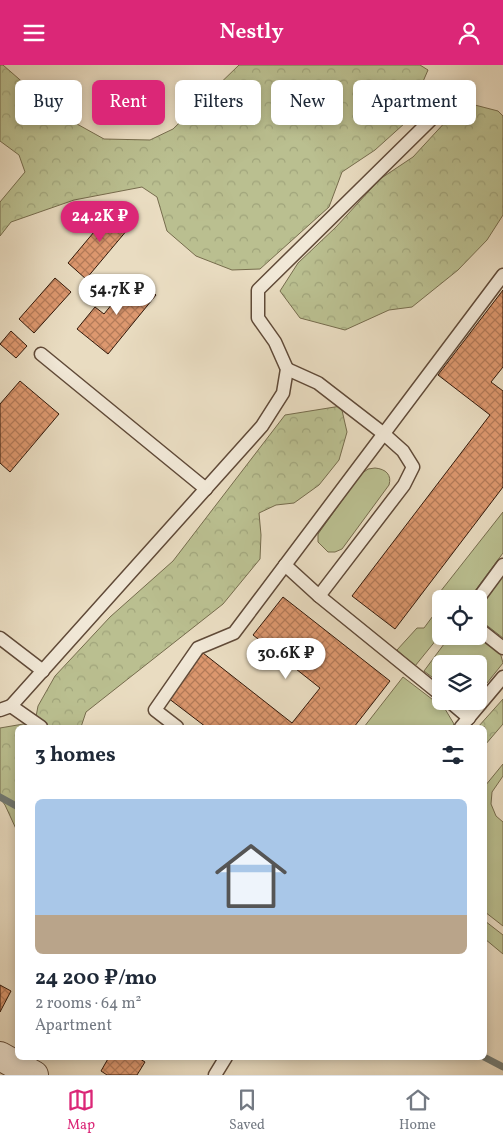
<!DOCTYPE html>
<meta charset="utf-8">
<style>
:root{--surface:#fff;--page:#f6f6f7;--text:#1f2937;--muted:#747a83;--line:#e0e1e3;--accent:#db2777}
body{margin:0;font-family:Vollkorn,serif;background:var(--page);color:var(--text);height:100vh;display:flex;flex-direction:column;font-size:19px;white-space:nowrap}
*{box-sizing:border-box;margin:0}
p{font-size:16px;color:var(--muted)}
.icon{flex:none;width:28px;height:28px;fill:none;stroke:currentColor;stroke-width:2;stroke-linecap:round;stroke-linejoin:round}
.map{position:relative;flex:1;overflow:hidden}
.details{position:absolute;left:15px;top:660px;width:472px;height:335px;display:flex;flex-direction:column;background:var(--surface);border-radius:8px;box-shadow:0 2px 8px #0003}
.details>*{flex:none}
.hud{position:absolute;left:15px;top:15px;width:474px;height:45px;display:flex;gap:10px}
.tools{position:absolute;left:432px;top:525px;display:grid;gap:10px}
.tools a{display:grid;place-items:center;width:55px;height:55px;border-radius:8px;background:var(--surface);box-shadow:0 2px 8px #0003;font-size:25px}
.price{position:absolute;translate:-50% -42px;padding:0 11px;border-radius:18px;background:#fff;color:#222;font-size:16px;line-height:32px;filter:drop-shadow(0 1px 2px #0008)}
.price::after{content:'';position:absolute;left:50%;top:30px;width:15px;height:11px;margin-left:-8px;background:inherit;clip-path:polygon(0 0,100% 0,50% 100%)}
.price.active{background:var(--accent);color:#fff}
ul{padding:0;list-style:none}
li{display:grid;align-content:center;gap:10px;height:265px;padding:0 20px}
li span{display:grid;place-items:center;height:155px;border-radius:8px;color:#555}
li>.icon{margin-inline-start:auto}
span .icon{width:90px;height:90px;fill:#fffc;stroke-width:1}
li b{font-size:21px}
h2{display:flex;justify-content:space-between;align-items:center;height:60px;padding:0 20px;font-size:21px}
.pill{padding:0 18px;border-radius:8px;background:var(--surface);box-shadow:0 2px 8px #0003;font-size:18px;line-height:45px}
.pill.active{background:var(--accent);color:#fff}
header{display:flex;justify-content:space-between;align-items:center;height:65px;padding:0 20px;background:var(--accent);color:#fff;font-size:22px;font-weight:600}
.tabs{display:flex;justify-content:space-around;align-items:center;height:70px;border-top:1px solid var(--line);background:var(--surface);font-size:14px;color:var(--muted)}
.tabs a{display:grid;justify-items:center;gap:2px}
.tabs .active{color:var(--accent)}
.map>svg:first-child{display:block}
.grass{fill:#babf90;stroke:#766c4d}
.forest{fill:url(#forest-crowns);stroke:#766c4d}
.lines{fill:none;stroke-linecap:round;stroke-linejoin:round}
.stream{stroke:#717a74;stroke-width:7}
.building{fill:url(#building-cross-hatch);stroke:#33190a}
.service-casing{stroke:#604a38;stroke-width:15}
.tertiary-casing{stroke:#604a38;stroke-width:30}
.service{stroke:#f1e8d7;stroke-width:12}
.tertiary{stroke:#f1e8d7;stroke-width:28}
</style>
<header><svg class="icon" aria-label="menu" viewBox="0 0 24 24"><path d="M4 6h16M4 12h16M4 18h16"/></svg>Nestly<svg class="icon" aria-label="person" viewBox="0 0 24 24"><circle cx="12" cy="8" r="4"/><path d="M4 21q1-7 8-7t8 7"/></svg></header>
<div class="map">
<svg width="503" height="1010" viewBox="0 0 503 1010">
<defs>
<pattern id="forest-crowns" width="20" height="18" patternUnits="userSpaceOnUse" patternTransform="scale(1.25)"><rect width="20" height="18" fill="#babf90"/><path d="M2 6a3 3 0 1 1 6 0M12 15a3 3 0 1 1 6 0" fill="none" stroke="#a0a47b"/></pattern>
<pattern id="building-cross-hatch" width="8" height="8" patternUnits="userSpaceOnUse" patternTransform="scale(1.25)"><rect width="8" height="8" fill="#dd986f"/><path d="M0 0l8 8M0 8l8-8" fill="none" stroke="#b47b59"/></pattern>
</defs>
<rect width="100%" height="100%" fill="#e9dcc1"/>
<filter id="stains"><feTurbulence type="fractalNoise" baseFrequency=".004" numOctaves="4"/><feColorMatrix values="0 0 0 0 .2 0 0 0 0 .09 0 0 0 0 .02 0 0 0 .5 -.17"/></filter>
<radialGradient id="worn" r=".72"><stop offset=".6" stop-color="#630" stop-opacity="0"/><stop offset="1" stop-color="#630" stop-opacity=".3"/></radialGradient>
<g class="grass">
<path d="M375,403C386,404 392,410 389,420L342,484L335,487H328L318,477V469L361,409L368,404Z"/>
<path d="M503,447V488L469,534H447L440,527Z"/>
<path d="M503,509V573L480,555L479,543Z"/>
<path d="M441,540V569L415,601L397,585L417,563H424Z"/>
<path d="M450,571H478L500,587L503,598L479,628V599H441V619L424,606Z"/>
<path d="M403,612L445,644L454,659L451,662H364Z"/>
<path d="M503,699V711L492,727L491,739L496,751L503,757V861L485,847V721Z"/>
<path d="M485,856L503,870V889L485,874Z"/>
</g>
<g class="forest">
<path d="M0,0H3L59,49L104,74L150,75L173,64L239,0H420L428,5L405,58L375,85L342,107L329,142L260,204L232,205L196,191L167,166L157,132L142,122L74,135L11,157L0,171V137L25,107L19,90L0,76Z"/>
<path d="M471,39L498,46L503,51V150L487,175L458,205L412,242L389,245L345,265L300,253L280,226L298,198L336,162L380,114L413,92L448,54Z"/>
<path d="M341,341L347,367L339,395L319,420L294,438L276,440L259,448L261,470L260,494L223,539L86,647L81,662H18L17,766L5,740L0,733V663L35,657L38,641L55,611L110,552L173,496L285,350Z"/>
<path d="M503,634V659L485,680V662H478Z"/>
</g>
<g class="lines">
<g class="stream">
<path d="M0,732L18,742"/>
<path d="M484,992L503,1002"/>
</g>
</g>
<g class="building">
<path d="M115,142L133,158L86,214L68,198Z"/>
<path d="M134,212L156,230L108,289L77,264L95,242L104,249Z"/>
<path d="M55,213L71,227L34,268L19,254Z"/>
<path d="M503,225V302L491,317L503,326V422L395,564L352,531L490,350L438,310Z"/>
<path d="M11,266L27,281L16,293L0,279Z"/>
<path d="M20,316L59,349L10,407L0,398V339Z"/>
<path d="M283,532L390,616L354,662H206L168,633L203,588L292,658L320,623L253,570Z"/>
<path d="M0,920L11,926L0,947Z"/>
<path d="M109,992H137L145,997L137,1010H107L101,1006Z"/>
</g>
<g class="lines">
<defs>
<g id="service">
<path d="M41,289L206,424"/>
<path d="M285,500L319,531L404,420L413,402L403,386L384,369L318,318L287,304"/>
<path d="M319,531L441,630"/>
<path d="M478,534L503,500"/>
<path d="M479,564L503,583"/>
<path d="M0,573L43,606"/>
<path d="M449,636L469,653"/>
<path d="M11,641L262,361L283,328L287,304L275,277L258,253V225L457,29"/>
<path d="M0,645L11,641L41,662"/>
<path d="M177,662L155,645L198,583L234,568L503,210"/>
<path d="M461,662L503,612"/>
<path d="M215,1010L226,992"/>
</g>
<path id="tertiary" d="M0,991L34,1010"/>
</defs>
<use href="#service" class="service-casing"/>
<use href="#tertiary" class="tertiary-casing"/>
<use href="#service" class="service"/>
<use href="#tertiary" class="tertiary"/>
</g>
<rect width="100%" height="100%" filter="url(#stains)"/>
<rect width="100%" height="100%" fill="url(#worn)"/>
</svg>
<div class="tools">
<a><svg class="icon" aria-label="locate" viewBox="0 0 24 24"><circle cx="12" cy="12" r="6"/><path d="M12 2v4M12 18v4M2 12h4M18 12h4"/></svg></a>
<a><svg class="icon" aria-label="layers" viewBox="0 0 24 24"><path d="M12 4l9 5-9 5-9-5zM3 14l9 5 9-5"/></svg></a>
</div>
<b class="price active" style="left:100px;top:178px">24.2K ₽</b>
<b class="price" style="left:117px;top:251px">54.7K ₽</b>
<b class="price" style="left:286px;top:615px">30.6K ₽</b>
<div class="hud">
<a class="pill">Buy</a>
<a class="pill active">Rent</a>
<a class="pill">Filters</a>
<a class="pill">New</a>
<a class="pill">Apartment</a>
</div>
<section class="details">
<h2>3 homes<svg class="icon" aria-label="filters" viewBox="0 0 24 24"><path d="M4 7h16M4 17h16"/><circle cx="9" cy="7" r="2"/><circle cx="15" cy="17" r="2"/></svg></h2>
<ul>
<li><span style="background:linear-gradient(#a9c7e8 75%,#b9a48a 0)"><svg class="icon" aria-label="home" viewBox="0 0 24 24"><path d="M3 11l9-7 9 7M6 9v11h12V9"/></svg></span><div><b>24 200 ₽/mo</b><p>2 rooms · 64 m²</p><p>Apartment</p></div></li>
</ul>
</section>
</div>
<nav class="tabs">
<a class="active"><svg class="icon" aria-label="map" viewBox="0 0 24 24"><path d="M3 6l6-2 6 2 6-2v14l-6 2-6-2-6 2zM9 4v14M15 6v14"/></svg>Map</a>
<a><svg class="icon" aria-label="saved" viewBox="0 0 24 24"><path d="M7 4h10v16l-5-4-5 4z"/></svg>Saved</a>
<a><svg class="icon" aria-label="home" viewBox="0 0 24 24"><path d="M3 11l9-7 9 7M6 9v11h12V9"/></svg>Home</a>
</nav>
